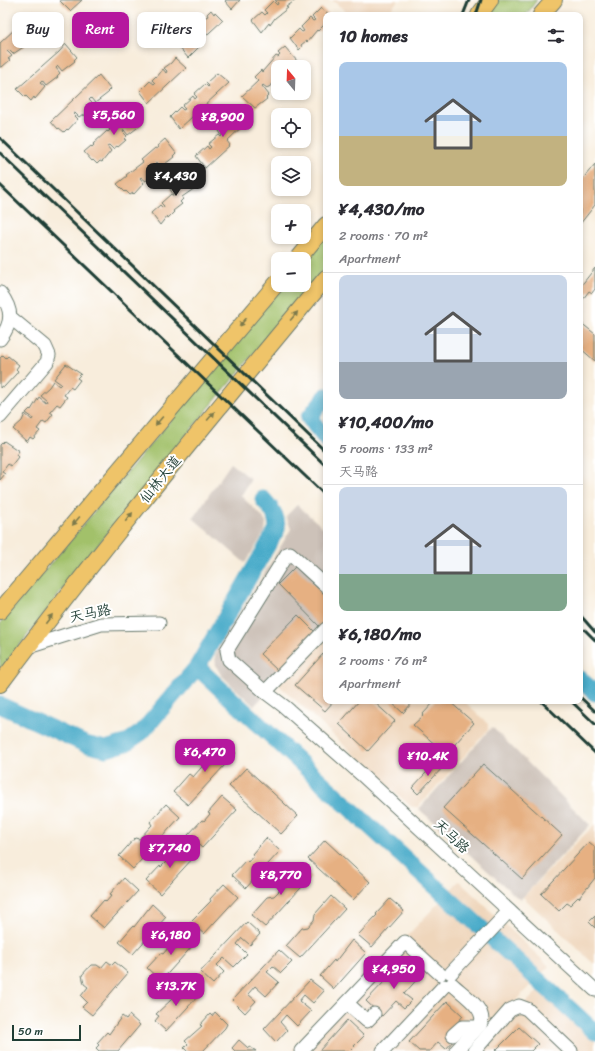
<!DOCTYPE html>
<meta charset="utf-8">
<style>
:root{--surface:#fff;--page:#f2f2f3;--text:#2b2b33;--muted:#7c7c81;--line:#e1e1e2;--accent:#b5179e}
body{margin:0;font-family:Sriracha,"LXGW WenKai TC",sans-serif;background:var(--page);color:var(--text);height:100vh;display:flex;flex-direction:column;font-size:15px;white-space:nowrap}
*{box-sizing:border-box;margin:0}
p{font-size:13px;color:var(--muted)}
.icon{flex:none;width:22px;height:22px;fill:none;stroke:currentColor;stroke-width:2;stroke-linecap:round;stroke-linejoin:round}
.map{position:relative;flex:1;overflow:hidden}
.side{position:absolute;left:323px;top:12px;width:260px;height:692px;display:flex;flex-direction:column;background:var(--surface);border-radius:8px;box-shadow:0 2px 6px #0003}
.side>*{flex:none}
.banner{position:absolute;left:12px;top:12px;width:251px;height:36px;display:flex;gap:8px}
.needle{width:26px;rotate:341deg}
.tools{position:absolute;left:271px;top:60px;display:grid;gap:8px}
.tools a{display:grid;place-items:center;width:40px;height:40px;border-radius:8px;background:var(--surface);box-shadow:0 2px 6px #0003;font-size:20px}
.scale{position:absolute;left:12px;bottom:10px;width:69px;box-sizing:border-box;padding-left:4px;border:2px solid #1f3d34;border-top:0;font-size:11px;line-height:14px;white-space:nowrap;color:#1f3d34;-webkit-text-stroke:3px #fff;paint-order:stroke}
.price{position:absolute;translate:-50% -34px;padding:0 9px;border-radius:8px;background:var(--accent);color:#fff;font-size:13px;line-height:26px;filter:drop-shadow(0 1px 2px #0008)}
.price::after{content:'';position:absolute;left:50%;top:24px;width:12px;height:9px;margin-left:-6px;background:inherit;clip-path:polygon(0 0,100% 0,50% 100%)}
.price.selected{background:#222;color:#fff}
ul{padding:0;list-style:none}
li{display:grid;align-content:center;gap:8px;height:212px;padding:0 16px}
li+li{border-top:1px solid var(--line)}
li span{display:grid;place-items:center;height:124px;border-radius:8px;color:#555}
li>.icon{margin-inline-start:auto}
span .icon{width:72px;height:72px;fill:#fffc;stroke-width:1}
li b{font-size:17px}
h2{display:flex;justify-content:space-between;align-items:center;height:48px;padding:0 16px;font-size:17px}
.chip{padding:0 14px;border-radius:8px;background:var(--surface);box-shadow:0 2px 6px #0003;font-size:14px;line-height:36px}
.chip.selected{background:var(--accent);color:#fff}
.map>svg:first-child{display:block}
.built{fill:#efd6bb}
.industrial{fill:#cdc2b9}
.green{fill:#a2c16a;stroke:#607f4f}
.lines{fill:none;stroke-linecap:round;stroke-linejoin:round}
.river{stroke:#49abc9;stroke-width:17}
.building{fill:#e6b082}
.minor-casing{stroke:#6b7b6f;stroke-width:15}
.major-casing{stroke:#6b7b6f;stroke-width:18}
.minor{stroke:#fff;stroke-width:13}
.major{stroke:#efc469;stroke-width:16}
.rail{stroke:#1f3d34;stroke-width:3}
.oneway{fill:#7d7a4c}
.labels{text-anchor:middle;stroke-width:4;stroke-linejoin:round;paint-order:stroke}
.street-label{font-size:14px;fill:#1f3d34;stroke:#fff}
</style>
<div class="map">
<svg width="595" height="1051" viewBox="0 0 595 1051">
<rect width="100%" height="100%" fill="#fff"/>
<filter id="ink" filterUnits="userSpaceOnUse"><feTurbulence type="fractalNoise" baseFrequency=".025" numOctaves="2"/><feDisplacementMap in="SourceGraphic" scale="8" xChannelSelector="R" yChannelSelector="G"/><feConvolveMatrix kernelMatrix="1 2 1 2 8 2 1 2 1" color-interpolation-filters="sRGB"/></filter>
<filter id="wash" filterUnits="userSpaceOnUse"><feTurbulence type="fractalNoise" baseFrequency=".012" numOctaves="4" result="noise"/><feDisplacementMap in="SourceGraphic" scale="16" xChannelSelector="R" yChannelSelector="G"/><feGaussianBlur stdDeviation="0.9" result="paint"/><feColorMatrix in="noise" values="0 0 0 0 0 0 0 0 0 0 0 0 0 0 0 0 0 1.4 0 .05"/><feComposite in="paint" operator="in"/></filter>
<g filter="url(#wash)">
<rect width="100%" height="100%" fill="#f8eddc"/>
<g class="built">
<path d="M332,0H398L387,15H350Z"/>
<path d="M326,633V701H464L488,724V730L418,807H411L280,686L279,683Z"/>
<path d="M594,825H595V965L523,897Z"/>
<path d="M459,881L549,966L467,1051H291L342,1005Z"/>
<path d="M540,989L595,1039V1051H477Z"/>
</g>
<g class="industrial">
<path d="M231,463L251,479L241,496L262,516L266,523L265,532L245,563L193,518Z"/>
<path d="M297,505L326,530V632L254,706L221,675L216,666L215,655L291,529L286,516Z"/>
<path d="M492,727L590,825L520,900L419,809Z"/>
</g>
<g class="green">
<path d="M498,0H537L526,15H486Z"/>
<path d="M326,234V268C214,400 105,533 0,671V624L284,285H304V261Z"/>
</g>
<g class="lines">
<g class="river">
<path d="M326,396L309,418L326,439"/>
<path d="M197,667L318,779L595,1032"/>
<path d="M580,679L595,693"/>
<path d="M0,705L85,744L106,749L126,743L142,732L197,667L277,529C277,515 272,509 263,499"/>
</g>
</g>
<g id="blocks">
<g class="building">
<path d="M59,0H82L70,11Z"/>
<path d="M226,0H240L232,9L225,1Z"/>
<path d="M275,0H296L286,7L288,8L275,18L270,25L269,23L262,32L253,20L262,12L265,15L267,13L264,10L273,1L277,5L278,3Z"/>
<path d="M321,8L330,15H326L324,25L318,31L317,30L307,42L306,41L301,45L302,47L299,50L290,38L299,29L302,32L304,31L301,27L310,18L313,21L315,20L312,17Z"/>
<path d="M211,10L214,14L215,12L223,20L197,44L200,46L188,58L179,47L183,43L184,44L189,37L192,39L193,38L188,32L199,22L202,25L203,24L200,20L208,16L207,14Z"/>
<path d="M33,12L44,26L41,29L42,30L29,39L25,35L23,37L27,41L24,44L25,46L13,54L9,50L7,51L12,56L8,59L10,60L2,67H0V43Z"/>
<path d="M66,44L77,57L74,60L75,61L62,71L58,66L56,68L60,73L57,76L58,77L46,86L42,81L40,83L45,87L35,99L34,97L31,101L26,96L25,97L17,89L59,52Z"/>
<path d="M285,47L297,61L292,67H278V81L267,88L263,85L262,86L269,95L266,98L267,99L255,108L242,96L258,81L254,77L261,70L262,72L276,56L278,57L280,55L278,53Z"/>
<path d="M175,58L186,68L149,103L140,91L150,81L154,84L155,83L152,80L156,76L157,77L163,69L166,73L167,71L164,68L171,63Z"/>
<path d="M217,73L229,83L179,129L170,117L180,107L183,110L185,109L182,106L193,96L195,99L197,97L194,94L205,84L208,87L209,86L206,83Z"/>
<path d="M99,75L110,89L107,92L108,93L95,103L91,98L89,100L93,104L84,116L83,114L79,117L75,113L73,114L78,119L68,130L67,129L64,132L59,128L58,129L51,121Z"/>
<path d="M132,107L143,121L140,124L141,125L128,135L124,130L123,132L127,136L124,139L126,140L118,147L117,146L113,149L109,145L107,146L111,151L102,162L100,161L97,164L93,160L92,161L84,152L91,146L92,147L94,145L93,144L107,131L108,132L110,130L109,129L123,116L124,117L126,115L125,114Z"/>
<path d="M241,108L251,118L227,141L230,145L205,168L196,156L207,146L209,149L211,147L208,144L219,135L221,137L222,136L218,129L222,126L223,127L228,119L231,123L233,121L230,118L235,116Z"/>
<path d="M165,139L176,153L173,156L174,157L161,167L157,162L155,163L160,168L150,179L149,178L146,181L141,177L140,178L144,183L134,194L133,193L130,195L126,191L125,192L117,184L127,176L126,175L143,162L141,160L155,148L157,149L159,147L157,146Z"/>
<path d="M595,164V205L580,224V182Z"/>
<path d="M191,170L203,180L199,184L198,182L193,186L195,188L182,197L183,199L180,202L182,204L173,211L174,212L168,218L167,216L160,225L151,213L160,205L163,208L164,206L161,203L171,194L174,196L170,189L177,185L176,184L180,180L183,183L184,182L181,179Z"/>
<path d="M595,268V289L592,293L589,291L580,303V287Z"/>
<path d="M580,322L595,334V361L580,348Z"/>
<path d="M3,355L6,358L8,356L19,365L16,369L18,371L16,374L4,387L2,386L0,388V358Z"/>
<path d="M66,364L81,374L77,378L80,380L73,389L70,387L64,395L67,397L60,406L57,404L50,412L53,414L46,423L43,421L37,429L40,431L33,439L30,437L27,442L13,429L22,421L25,414L32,420L33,418L26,413L30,409L31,410L39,397L46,403L47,401L40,395L49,387L53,381L59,386L61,384L54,379Z"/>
<path d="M4,441L19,451L16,455L18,457L11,466L8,464L2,472L5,474L0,480V445Z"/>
<path d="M295,567L326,596V621L320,627L278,584Z"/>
<path d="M298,615L315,632L278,671L260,654Z"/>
<path d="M323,654L326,657V701H334L325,711L295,685Z"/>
<path d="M359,701H373L395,721L368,751L339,724Z"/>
<path d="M390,701H414L403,713Z"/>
<path d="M435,701H449L474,723L446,754L413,725L423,716L422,715Z"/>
<path d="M221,740L236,753L188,805L173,792L189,774L193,777L208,760L205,757Z"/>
<path d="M438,760L444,766L418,794L412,788Z"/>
<path d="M483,764L562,835L522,879L443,808Z"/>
<path d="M246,768L298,816L281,834L229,786Z"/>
<path d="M222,797L237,810L202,848L188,835L202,820L204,821L210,814L208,813Z"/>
<path d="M166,804L180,817L133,869L119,856L135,838L139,839L152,825L150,822Z"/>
<path d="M266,838L280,851L246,888L232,875L246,860L248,862L254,855L252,854Z"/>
<path d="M325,840L370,882L353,900L308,859Z"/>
<path d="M589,842L595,847V878L579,898L578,897L570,905L567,903L559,911L541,894Z"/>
<path d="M180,844L194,857L160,894L146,881L160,866L161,867L167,861L166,859Z"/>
<path d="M297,865L311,877L265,927L251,915L267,897L274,896L280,890L279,888L281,886L280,882Z"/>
<path d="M124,878L138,891L104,928L90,916L104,900L106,902L112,895L110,894Z"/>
<path d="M224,884L238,897L204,934L190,922L211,901L210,899Z"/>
<path d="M331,896L345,909L300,958L286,946L302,928L308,927L314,920L315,914Z"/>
<path d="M390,899L404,911L372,947L358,935L377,915L376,914Z"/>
<path d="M152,904L166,917L133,954L119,942L133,926L134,927Z"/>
<path d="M595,916V928L589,922Z"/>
<path d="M247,922L260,934L250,945L242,938L237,944L247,954L234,967L224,958L217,965L224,972L213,984L200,972Z"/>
<path d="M181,931L195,943L161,981L147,968L161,953L163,954L169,947L168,945Z"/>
<path d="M352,940L366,953L334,989L320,976L334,960L335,962Z"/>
<path d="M279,950L292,962L281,973L273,966L267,972L279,982L266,996L255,986L248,994L256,1001L245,1013L232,1000Z"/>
<path d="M107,961L112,965L115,962L128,973L92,1015L82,1007L87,1002L81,996L88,987L84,984L82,975L91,965H97L101,968Z"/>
<path d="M404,961L420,976L404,994L412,1000L404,1008L396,1001L382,1016L366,1001Z"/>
<path d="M310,980L324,991L313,1003L304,995L299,1001L311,1011L297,1026L286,1015L280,1022L287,1030L276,1042L264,1029Z"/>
<path d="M185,985L198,996L166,1031L155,1021L159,1016L156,1014L172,999L171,997L181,987L182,988Z"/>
<path d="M447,1001L463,1016L447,1034L454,1040L446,1049L438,1042L430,1051H419L409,1042Z"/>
<path d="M215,1012L227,1024L225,1028L203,1051H187L184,1048L188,1044L185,1041L202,1026L200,1025L210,1014L212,1016Z"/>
<path d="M129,1015L140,1025L118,1051H99L96,1048L99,1045L97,1043L107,1032L109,1034L122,1016L126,1019Z"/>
<path d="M347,1020L364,1036L349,1051H319Z"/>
<path d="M519,1027L538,1044L531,1051H495Z"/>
<path d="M239,1040L248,1048L250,1047L256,1051H235L232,1048Z"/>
</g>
</g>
</g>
<g filter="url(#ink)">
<use href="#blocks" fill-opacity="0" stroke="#6b7b6f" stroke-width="1"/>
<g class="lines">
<defs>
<g id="minor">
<path d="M0,293C13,310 13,322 0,339"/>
<path d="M0,417L47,362L49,355L45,346L10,317"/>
<path d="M326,586L290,553L287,554L227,650L229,660L265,692L326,629"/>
<path d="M28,647L101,624L159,623"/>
<path d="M265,692L285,707L361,774L595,990"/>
<path d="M451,973L509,911"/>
<path d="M452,984C461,993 489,1010 480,1025L476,1027H462L453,1035"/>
<path d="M347,1003L367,1021L374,1014"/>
<path d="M301,1051L405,942L440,974"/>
<path d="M383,1051L444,986"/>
<path d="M456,1051L480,1025"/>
<path d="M474,1051L510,1010L519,1006L527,1009L571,1051"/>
</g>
<g id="major">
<path d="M479,15L490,0"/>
<path d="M541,15L554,0"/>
<path d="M298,259L326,225"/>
<path d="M0,611L278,282"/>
<path d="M0,684C104,545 215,412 326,278"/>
</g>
</defs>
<use href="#minor" class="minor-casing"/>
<use href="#major" class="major-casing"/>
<use href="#minor" class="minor"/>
<use href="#major" class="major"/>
<g class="rail">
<path d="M463,15L469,0"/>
<path d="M476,15L481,0"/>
<path d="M0,138L326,452"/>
<path d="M0,153L326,466"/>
<path d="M0,185L326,496"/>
<path d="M580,615L595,632"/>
<path d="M585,630L595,640"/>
<path d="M580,697L595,711"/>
<path d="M541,701L595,753"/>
<path d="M571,701L595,724"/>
</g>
</g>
<defs><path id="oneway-solid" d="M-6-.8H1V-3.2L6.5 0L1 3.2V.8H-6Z"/></defs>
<g class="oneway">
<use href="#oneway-solid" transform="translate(294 316) rotate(-50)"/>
<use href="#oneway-solid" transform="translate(243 322) rotate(131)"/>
<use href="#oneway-solid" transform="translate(211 416) rotate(-50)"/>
<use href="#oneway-solid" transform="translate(159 421) rotate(130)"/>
<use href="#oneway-solid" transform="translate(129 517) rotate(-51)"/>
<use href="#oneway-solid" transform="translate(76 521) rotate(130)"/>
<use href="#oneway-solid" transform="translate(49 619) rotate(-53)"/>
</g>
</g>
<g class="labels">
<g class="street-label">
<text transform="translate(160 479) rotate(-51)" y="5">仙林大道</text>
<text transform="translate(90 613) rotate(-12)" y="5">天马路</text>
<text transform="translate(452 836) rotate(43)" y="5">天马路</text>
</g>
</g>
</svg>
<div class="tools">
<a><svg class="needle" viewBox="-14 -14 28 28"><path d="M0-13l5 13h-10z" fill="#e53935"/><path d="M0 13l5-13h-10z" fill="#7c7c81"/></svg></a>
<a><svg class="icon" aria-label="locate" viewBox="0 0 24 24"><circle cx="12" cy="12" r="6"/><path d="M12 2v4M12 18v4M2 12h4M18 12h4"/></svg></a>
<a><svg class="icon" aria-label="layers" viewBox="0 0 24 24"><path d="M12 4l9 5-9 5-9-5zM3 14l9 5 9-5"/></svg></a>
<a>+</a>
<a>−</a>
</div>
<div class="scale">50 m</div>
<b class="price" style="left:114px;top:136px">¥5,560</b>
<b class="price" style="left:223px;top:138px">¥8,900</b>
<b class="price selected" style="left:176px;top:197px">¥4,430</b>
<b class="price" style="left:205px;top:773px">¥6,470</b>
<b class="price" style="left:428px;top:777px">¥10.4K</b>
<b class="price" style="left:170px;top:869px">¥7,740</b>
<b class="price" style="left:281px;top:896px">¥8,770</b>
<b class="price" style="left:171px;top:956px">¥6,180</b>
<b class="price" style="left:394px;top:990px">¥4,950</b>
<b class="price" style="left:176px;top:1007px">¥13.7K</b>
<div class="banner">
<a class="chip">Buy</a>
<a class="chip selected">Rent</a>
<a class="chip">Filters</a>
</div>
<section class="side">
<h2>10 homes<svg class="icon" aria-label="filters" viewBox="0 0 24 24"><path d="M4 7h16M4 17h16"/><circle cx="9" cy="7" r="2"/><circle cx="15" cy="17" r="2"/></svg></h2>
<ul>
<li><span style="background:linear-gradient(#a9c7e8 60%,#c2b280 0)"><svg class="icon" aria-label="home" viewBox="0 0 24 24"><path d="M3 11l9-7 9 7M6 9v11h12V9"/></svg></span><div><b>¥4,430/mo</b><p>2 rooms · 70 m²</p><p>Apartment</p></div></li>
<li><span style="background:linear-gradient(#c9d6e8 70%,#9aa5b1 0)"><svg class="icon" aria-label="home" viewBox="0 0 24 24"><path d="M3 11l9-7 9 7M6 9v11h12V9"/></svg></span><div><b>¥10,400/mo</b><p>5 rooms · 133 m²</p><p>天马路</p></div></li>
<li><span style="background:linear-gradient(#c9d6e8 70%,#7fa58c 0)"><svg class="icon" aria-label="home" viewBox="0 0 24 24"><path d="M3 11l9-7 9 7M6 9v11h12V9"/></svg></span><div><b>¥6,180/mo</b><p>2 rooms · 76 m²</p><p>Apartment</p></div></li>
</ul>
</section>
</div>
